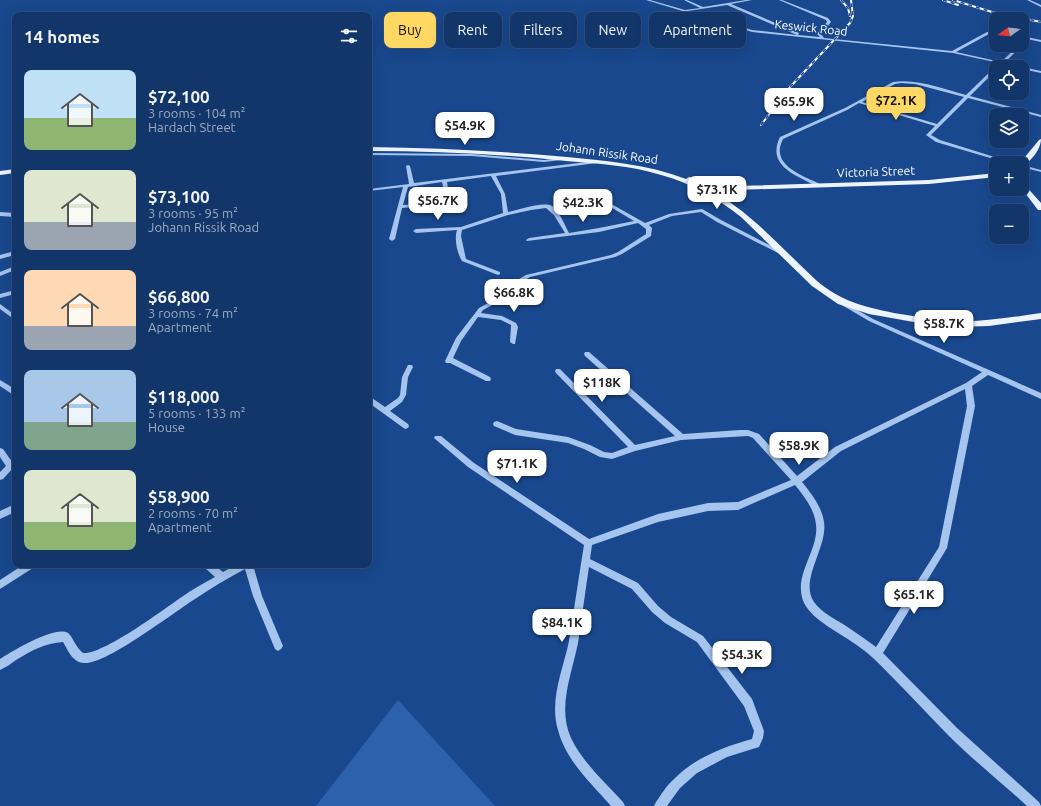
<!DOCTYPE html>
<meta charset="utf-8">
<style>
:root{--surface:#13366a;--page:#1c3e70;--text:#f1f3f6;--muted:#9dabc1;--line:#32507e;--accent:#ffd763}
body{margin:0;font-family:Ubuntu,sans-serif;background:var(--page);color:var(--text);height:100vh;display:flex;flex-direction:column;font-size:15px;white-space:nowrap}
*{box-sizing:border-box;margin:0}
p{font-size:13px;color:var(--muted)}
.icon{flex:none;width:22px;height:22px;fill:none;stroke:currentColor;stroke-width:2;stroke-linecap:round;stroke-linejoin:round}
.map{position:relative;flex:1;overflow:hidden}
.sheet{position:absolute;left:12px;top:12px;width:360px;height:556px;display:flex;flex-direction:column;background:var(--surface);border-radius:8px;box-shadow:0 4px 16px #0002,0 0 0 1px var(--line)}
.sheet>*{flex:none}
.guide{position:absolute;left:384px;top:12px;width:380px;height:36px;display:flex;gap:8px}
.needle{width:26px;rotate:255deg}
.fabs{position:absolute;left:989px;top:12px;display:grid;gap:8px}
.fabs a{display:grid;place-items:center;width:40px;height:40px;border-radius:8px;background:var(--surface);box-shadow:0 4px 16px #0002,0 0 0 1px var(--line);font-size:20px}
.price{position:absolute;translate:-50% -34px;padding:0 9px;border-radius:8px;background:#fff;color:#222;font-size:13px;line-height:26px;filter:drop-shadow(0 1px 2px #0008)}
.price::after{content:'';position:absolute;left:50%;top:24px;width:12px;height:9px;margin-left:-6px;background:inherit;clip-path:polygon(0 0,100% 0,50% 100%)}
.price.current{background:var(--accent);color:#111}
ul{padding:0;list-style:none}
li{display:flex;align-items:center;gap:12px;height:100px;padding:0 12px}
li span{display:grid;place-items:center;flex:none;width:112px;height:80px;border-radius:8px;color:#555}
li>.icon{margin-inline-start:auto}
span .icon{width:48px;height:48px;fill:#fffc;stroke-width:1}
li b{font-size:17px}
h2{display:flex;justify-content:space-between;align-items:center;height:48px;padding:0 12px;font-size:17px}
.pill{padding:0 14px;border-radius:8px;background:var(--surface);box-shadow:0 4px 16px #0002,0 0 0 1px var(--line);font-size:14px;line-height:36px}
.pill.current{background:var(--accent);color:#111}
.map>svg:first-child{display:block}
.green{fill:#2c61ac}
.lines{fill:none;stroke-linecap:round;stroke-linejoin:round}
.minor{fill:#a5c4ee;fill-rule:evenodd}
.major{fill:#edf3ff;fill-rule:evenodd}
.rail-casing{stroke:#fff;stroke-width:2}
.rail{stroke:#19488e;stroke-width:1.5;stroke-dasharray:4;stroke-linecap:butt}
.labels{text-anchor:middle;stroke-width:3;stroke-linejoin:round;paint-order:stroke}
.far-street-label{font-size:12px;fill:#fff;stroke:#19488e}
</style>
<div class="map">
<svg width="1041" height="806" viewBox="0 0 1041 806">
<rect width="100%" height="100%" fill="#19488e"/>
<path class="green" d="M398,700L495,806H316Z"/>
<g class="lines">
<g class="minor">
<path d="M646,0H650L685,10L700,8L684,0H687L703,7L746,0H752L731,4L799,33L798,35L820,37L817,34L827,22L826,20L779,0H782L828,18L831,22L821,34L824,38L952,51L987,32L996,31V33L989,34L956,52L1001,62L1019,45L1022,44V46L1004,63L1021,67H1014L1002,64L999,66L997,65L999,63L953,53L752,32ZM727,5L797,35L752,30L688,11Z"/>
<path d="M1027,0H1030L1041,5V7Z"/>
<path d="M1022,36L1041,40V42L1022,38Z"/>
<path d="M995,67H996V70L970,96L1041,115V117L968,98L931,135L940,140L1014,163H1007L936,142L926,135L935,126L859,103L847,110L783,139C782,142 780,145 780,148C777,168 806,177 820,184V186H816C796,175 766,166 780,137L845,108L893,82C916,78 944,89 966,95ZM901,83L915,84L964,97L937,124L862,102L895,84Z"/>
<path d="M1022,67L1041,71V73L1022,69Z"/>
<path d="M369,153L472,154L544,160L561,158L563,159L561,160L544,162L472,156L369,155Z"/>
<path d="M595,161H597V163L496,176L505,194L508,212C518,210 543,201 552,206C560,212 564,224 569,233L599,228L634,221L604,203V202L606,201L645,223L669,214L702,209L721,220L783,252L782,253H778L717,222L701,212L672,216L649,225L652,228L651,236L622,254L615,257L530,277L516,285L496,303L483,310L481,313L502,316L516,323L518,327L515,344H513L510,342L511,325L501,320L478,317L461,341L453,358L490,377L491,379L490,381H486L450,363H446L445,361L456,338L479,308L492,301L512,283L526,275L611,255L618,252L646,234V229L638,223L599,232L527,241L526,240L529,238L565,233L554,215L546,208L531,210L508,215L462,230L461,236L466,259L500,272V274L498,275L462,261C457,253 454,239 457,230L416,233L413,231L416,229L461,227L503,213L501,194L491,176L447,182L449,196L447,199L422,206L402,208L395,239L392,241L389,239L403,187L369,191V189L409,184L406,166L408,165L410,166L414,183ZM442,182L445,196L443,197L422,204L403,205L408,187Z"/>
<path d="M1022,165L1041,170V172L1022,167Z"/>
<path d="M0,212L15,213V217L0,216Z"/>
<path d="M15,251V255L0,259V255Z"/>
<path d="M15,266V270L0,276V272Z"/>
<path d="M15,290V294L0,298V294Z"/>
<path d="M842,301L873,319L1041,393V399L988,375L972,386L975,406L947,548L883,653L957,728L1039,802L1041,806H1027C1001,782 973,760 948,735C931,718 915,700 898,683C885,670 873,656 858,646C842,634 813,621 804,603C791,574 823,548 815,519C812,506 803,495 795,485L738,510L708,511L658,522L592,545L590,559L638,583L658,606L671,617L703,636L752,699L764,731L763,738L759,747L727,757L697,773L680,788L667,806H654L656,802C661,795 666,786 673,780C694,758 723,747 752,739L754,731L744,706L697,642L665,623L652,612L632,589L589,567C585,592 582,618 578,643C572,673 557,708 571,738C583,763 605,782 623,802L625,806H611C591,783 566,761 558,730C549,700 563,670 569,641C574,609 579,576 584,545L468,467L434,438L435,436H441L474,463L589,539L658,514L708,503L738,502L791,480L753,438L748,436L681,440L635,451L612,459L600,457L584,449L568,443L515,435L494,426L493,424L494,422L497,421L516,429L568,437L590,445L604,452L612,453L628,447L556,373L555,371L556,369H560L635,445L675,436L585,356L584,354L585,352H589L683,434L740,430H748L759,434L797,476L835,447L966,383L982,372L869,321L840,304L839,303ZM965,389L967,406L939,547L876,647C865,639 854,631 843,624C833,618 821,612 814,602C799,580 828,547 824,522C822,507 811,493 802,482L841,451Z"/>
<path d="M0,304L15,315V320L0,309Z"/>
<path d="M408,365H412L413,367L408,377L406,395L402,402L390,411L408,424L409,426L408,428L405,429L369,403V396L385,407L398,398L400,395L402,377Z"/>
<path d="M0,380L15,389V396L0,386Z"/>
<path d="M0,448L3,449L15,466L3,479L0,480V472L6,466L0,457Z"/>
<path d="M15,504V512L0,519V511Z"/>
<path d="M23,565H34L33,568L0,589V580Z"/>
<path d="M204,565H214L223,572L236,565H253L262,596L283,646L281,649L278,651L275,649L253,596L245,569C228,578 211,588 195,599C174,612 106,665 84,663C72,662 68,650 63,642C45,643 31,651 16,660C11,664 6,667 0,670V659C11,652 55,625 68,633C73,637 76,648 83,653C104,655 168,606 189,592C197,587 206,582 215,577L205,568Z"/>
</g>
<g class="major">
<path d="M1041,139C1041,149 1031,162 1022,166V163H1020L1039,140Z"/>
<path d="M369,147C435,148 501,151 567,157C607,161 647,164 686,179L689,177L734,183L736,184L737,186L929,180L996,173V177L929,184L734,190L717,194C756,217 784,251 817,281C840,301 865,307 894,313C915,316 936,321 957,321C985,322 1013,317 1041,313V319L989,326L956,327L925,324L869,314L838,304L812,286L741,217C717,198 691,183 661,175C630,165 598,164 566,161C500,154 435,151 369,151ZM692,181L731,187L711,191Z"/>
<path d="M15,169V173L0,175V171Z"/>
<path d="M1022,183L1024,184L1041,203V210H1038L1022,189Z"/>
</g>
<defs>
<g id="rail">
<path d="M841,0L848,8L850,16"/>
<path d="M943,0L958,5"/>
<path d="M953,0L992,12L1041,22"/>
<path d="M761,125L790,87L850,23L853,16L851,0"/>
</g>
</defs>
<use href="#rail" class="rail-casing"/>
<use href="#rail" class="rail"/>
</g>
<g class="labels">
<g class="far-street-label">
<text transform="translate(811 28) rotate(6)" y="4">Keswick Road</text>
<text transform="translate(607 153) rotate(8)" y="4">Johann Rissik Road</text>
<text transform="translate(876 172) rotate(-2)" y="4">Victoria Street</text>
</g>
</g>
</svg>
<div class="fabs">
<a><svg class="needle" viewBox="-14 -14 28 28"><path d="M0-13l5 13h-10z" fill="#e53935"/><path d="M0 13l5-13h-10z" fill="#9dabc1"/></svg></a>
<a><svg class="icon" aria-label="locate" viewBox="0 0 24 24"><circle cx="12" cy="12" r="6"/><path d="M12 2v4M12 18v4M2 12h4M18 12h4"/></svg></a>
<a><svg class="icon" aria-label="layers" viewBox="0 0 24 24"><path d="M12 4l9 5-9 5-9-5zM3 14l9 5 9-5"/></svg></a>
<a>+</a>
<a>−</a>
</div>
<b class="price current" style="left:896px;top:121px">$72.1K</b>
<b class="price" style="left:794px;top:122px">$65.9K</b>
<b class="price" style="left:465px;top:146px">$54.9K</b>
<b class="price" style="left:717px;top:210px">$73.1K</b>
<b class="price" style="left:438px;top:221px">$56.7K</b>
<b class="price" style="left:583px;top:223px">$42.3K</b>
<b class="price" style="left:514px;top:313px">$66.8K</b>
<b class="price" style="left:944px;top:344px">$58.7K</b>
<b class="price" style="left:602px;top:403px">$118K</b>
<b class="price" style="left:799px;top:466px">$58.9K</b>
<b class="price" style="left:517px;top:484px">$71.1K</b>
<b class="price" style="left:914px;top:615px">$65.1K</b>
<b class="price" style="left:562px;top:643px">$84.1K</b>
<b class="price" style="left:742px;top:675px">$54.3K</b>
<div class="guide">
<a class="pill current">Buy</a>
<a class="pill">Rent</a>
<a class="pill">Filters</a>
<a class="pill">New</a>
<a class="pill">Apartment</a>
</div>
<section class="sheet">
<h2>14 homes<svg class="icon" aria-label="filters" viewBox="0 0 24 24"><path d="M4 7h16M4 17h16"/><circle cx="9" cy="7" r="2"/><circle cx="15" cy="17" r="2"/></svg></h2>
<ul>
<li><span style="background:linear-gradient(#bfe0f5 60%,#8fb573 0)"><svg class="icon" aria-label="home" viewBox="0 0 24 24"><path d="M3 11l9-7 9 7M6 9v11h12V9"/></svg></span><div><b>$72,100</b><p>3 rooms · 104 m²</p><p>Hardach Street</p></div></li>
<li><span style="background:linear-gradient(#dfe7d0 65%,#9aa5b1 0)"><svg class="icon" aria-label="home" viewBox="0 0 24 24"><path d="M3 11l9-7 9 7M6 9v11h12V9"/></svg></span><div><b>$73,100</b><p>3 rooms · 95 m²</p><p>Johann Rissik Road</p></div></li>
<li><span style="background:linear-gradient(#ffd9b3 70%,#9aa5b1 0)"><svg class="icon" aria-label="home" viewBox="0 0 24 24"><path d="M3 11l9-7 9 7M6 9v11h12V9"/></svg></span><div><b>$66,800</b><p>3 rooms · 74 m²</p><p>Apartment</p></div></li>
<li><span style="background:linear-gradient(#a9c7e8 65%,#7fa58c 0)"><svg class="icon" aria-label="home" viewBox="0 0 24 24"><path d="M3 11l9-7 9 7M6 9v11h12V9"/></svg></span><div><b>$118,000</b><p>5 rooms · 133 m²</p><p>House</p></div></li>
<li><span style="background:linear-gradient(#dfe7d0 65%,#8fb573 0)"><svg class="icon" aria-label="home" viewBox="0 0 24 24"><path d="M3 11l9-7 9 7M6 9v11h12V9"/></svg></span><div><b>$58,900</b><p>2 rooms · 70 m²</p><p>Apartment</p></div></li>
</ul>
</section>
</div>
